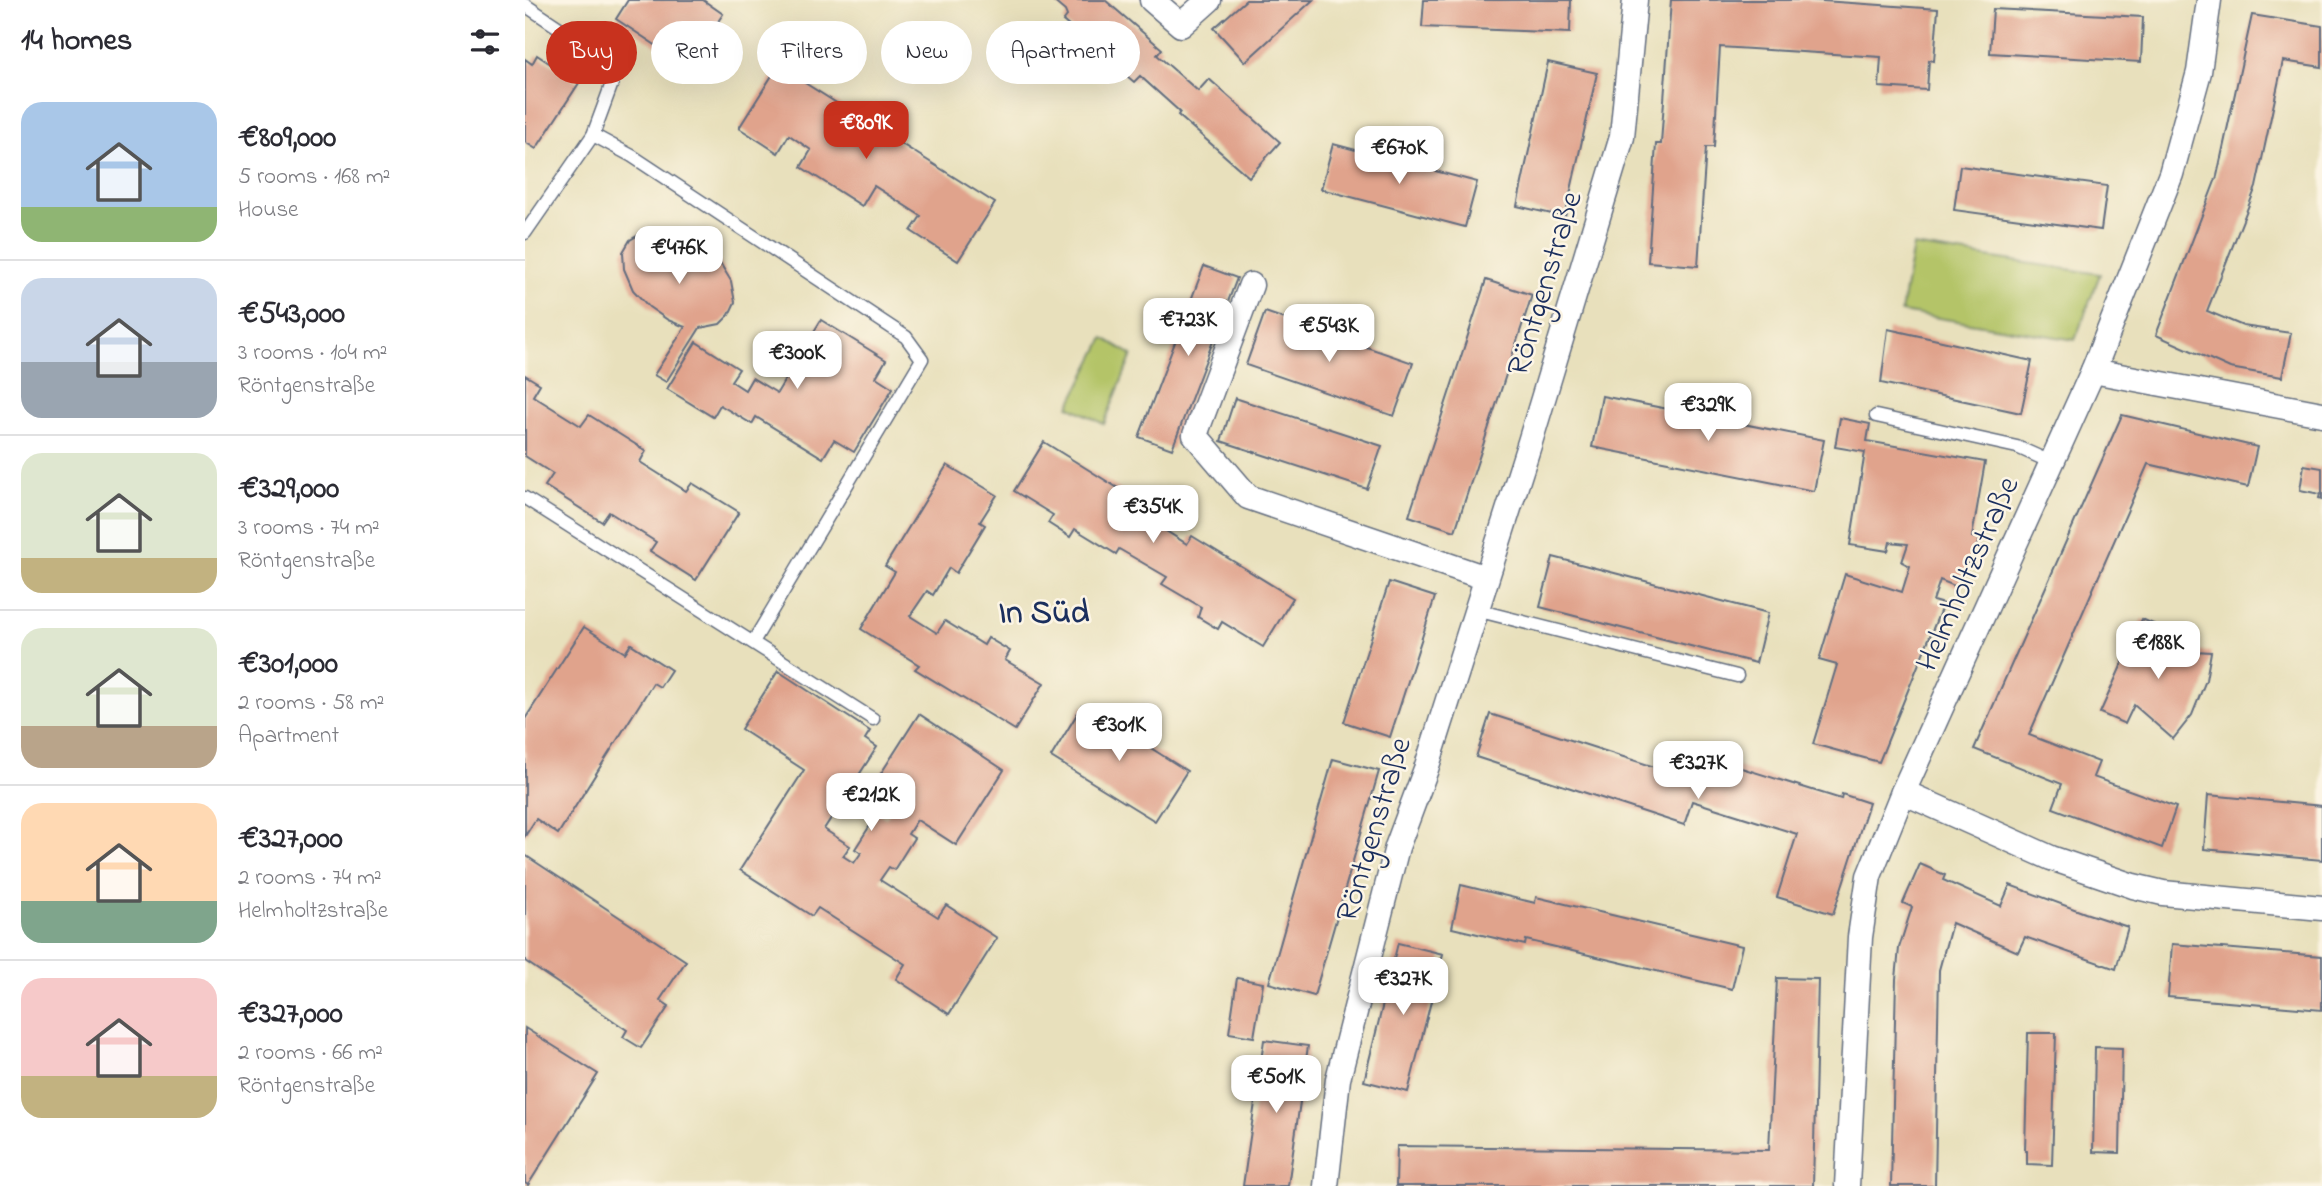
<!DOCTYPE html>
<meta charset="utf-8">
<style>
:root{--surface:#fff;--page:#f7f7f7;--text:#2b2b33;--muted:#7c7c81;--line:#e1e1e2;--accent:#c8321e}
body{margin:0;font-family:"Indie Flower",sans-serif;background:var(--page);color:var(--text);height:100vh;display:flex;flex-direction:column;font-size:26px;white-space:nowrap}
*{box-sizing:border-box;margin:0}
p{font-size:23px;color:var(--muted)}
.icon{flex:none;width:38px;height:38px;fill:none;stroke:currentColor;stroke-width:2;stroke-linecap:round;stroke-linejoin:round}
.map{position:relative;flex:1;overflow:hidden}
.panel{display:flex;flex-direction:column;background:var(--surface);width:525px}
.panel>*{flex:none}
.hud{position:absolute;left:21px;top:21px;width:665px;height:63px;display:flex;gap:14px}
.price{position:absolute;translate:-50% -60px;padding:0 16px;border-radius:14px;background:#fff;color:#222;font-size:23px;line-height:46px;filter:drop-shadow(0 2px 4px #0008)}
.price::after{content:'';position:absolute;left:50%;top:42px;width:21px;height:16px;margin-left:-10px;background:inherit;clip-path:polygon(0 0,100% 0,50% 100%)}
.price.active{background:var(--accent);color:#fff}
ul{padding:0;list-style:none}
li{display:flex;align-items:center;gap:21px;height:175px;padding:0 21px}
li+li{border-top:2px solid var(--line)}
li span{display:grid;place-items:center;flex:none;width:196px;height:140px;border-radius:21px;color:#555}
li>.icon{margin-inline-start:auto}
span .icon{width:84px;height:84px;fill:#fffc;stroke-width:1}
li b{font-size:30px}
h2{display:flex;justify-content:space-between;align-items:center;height:84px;padding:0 21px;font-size:30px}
.tag{padding:0 24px;border-radius:32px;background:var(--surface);box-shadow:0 7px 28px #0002;font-size:24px;line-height:63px}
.tag.active{background:var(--accent);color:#fff}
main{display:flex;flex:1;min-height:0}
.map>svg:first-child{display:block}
.green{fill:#b4c467;stroke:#687a62;stroke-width:2}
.building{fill:#e0a38c}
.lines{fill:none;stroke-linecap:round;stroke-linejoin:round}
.service-casing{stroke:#636d7f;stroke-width:15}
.minor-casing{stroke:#636d7f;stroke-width:27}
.service{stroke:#fff;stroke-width:12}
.minor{stroke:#fff;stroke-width:24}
.labels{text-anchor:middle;stroke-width:5;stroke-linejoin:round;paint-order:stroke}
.street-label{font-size:32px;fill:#1b2f5e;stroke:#fcf5e5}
.neighbourhood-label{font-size:33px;font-weight:bold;fill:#1b2f5e;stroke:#fcf5e5}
</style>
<main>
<section class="panel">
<h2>14 homes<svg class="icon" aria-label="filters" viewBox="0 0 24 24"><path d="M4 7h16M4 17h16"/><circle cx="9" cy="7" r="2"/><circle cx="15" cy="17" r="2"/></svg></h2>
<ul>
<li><span style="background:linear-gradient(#a9c7e8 75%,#8fb573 0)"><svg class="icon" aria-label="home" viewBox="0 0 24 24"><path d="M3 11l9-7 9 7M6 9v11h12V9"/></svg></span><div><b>€809,000</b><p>5 rooms · 168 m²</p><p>House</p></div></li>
<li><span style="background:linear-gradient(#c9d6e8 60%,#9aa5b1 0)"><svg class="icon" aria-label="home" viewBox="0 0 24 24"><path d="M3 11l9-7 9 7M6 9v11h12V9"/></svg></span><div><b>€543,000</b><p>3 rooms · 104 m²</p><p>Röntgenstraße</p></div></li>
<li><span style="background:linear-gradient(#dfe7d0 75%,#c2b280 0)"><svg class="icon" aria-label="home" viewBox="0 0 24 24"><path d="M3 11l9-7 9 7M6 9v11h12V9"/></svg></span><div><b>€329,000</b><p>3 rooms · 74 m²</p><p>Röntgenstraße</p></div></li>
<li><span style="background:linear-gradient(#dfe7d0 70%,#b9a48a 0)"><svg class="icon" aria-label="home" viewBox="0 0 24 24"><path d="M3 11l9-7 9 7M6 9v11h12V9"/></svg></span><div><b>€301,000</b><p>2 rooms · 58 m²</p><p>Apartment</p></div></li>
<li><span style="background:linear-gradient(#ffd9b3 70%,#7fa58c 0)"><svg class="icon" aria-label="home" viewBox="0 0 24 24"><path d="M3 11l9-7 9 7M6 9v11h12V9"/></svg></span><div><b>€327,000</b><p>2 rooms · 74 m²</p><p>Helmholtzstraße</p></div></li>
<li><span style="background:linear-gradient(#f6c9c9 70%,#c2b280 0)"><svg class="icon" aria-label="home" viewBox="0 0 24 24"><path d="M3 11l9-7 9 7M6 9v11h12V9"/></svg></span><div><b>€327,000</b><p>2 rooms · 66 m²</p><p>Röntgenstraße</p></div></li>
</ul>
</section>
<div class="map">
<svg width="1797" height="1186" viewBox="0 0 1797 1186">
<rect width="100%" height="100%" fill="#fcf5e5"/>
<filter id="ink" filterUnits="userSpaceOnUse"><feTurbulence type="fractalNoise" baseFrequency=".0143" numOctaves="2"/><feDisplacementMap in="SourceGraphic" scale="14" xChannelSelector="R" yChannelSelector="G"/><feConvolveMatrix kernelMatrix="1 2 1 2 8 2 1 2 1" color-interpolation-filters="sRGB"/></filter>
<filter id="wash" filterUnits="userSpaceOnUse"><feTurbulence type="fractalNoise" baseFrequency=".00686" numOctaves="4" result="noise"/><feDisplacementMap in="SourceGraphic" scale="28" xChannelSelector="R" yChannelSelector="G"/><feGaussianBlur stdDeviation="1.57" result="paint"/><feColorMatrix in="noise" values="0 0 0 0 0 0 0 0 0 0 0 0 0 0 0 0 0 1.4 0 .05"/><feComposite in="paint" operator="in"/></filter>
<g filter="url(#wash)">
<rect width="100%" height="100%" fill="#e8e0bc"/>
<g class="green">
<path d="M1388,246L1575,274L1550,340L1376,312Z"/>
<path d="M579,338L607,355L579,424L544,406Z"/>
</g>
<g id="blocks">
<g class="building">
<path d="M103,0H178L198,14L165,63L134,42L132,46L91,19Z"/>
<path d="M527,0H580L637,49L632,55L673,91L684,79L755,142L724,177L653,115L655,112L615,76L609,82L538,21L542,16L540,11Z"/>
<path d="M721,0H788L720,62L689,28Z"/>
<path d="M899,0H1046L1045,33L897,27Z"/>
<path d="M1146,0H1283L1413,9L1409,61L1404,60L1402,90L1354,87L1356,57L1195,47L1189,147H1181L1173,266L1123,262L1131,144H1136Z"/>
<path d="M1468,9L1618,17L1616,62L1465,53Z"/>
<path d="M1727,15L1797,26V67L1758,61L1731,187L1682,311L1718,326L1766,333L1757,377L1705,368L1631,335L1692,176Z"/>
<path d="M12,55L54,83L11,149L0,142V59L7,64Z"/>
<path d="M1023,62L1072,73L1040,217L992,206Z"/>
<path d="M253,66L470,203L433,261L386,231L396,216L349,186L337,206L276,167L286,150L264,135L253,153L214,128Z"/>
<path d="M808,144L952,182L940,227L796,189Z"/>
<path d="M1435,166L1582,186L1576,230L1429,210Z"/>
<path d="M119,232H141L168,240L189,253L206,281L210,302L204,315L195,324L175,328L141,382L129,375L160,327L143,320L124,307L108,290L99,269L98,252L105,240Z"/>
<path d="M679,266L712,278L647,449L614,437Z"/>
<path d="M961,280L1007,295L930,531L884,516Z"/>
<path d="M740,312L888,363L869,416L721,365Z"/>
<path d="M296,320L361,360L351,377L368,388L329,452L309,440L298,458L231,417L227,424L195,405L188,417L142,389L171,342L214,369L206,381L220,390L227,378L252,393Z"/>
<path d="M1363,329L1507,361L1496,413L1356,383Z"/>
<path d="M0,375L15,384L8,396L56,426L64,415L121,451L115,462L161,491L167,483L214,512L171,580L125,551L131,542L84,512L77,522L20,486L28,474L0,456Z"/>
<path d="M1077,396L1299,440L1289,491L1067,447Z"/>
<path d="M710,398L857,446L842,489L696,441Z"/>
<path d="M1597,415L1732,447L1723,487L1623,464L1504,735L1574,762L1568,777L1651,807L1637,848L1528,808L1537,784L1449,749Z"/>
<path d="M1315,418L1345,424L1342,441L1460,462L1447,537L1455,539L1432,587L1415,580L1408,601L1418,604L1354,762L1288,744L1312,665L1294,660L1320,574L1377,592L1385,566L1377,562L1383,544L1365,542L1363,551L1325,545L1340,452L1310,447Z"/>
<path d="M519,442L620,505L614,514L662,544L667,536L768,598L738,647L697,622L693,629L673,617L676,607L637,584L642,577L594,549L591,554L550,529L545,537L523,523L528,515L489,491Z"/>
<path d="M422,465L472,495L455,522L460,525L431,573L424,568L408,595L402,591L385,616L412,633L420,621L459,645L463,638L485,651L480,660L519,683L490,730L390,669L394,665L336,629L370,572L360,566Z"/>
<path d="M1779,465L1797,468V499L1794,498L1795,494L1775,490Z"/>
<path d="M1028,557L1243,613L1231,663L1015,607Z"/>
<path d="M864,582L910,597L865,737L819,722Z"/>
<path d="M1617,619L1644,631L1636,649L1686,652L1681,680L1667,715L1648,739L1609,705L1600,724L1575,713Z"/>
<path d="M59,627L100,653L106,644L146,670L135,687L128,683L33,834L11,819L0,836V719Z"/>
<path d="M253,671L345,731L340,739L352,747L299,829L325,846L318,856L329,863L336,853L330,849L353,813L361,818L370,804L346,789L394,714L479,770L431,845L392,820L383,834L389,838L369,870L364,867L355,880L413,917L421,905L472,938L424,1014L371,979L380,964L293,908L287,916L215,870L279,770L216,729Z"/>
<path d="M557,706L598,732L602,725L624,739L621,745L662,771L630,821L526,757Z"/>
<path d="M965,714L1173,781L1181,757L1316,799L1317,794L1344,803L1308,914L1252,897L1272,834L1167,801L1159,825L951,757Z"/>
<path d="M808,759L854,771L789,996L744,983Z"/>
<path d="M1683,795L1797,806V860L1679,849Z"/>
<path d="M0,855L161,961L135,1000L144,1006L116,1048L98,1037L102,1030L0,961Z"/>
<path d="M1395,864L1420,875L1418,880L1476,906L1485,885L1560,913L1603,927L1591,969L1500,937L1493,952L1427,923L1414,970L1410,1186H1366L1371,979L1374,948L1387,907L1378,903Z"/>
<path d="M936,885L1010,903L1011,897L1217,946L1207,989L1001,940L1000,945L927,928Z"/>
<path d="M873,943L918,954L883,1092L839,1081Z"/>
<path d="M1647,944L1797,956V1010L1643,997Z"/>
<path d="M712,978L738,983L729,1037L704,1033Z"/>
<path d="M1252,978L1293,979L1288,1186H871L872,1146L1244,1150Z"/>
<path d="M0,1028L73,1074L3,1185L0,1183Z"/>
<path d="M1503,1033H1531L1527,1165L1502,1164V1151H1500Z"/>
<path d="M739,1040L783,1046L763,1186H718Z"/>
<path d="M1570,1047L1597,1048L1595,1153L1568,1152Z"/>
</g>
</g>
</g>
<g filter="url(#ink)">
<use href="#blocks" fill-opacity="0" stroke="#636d7f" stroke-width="2"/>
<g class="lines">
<defs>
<g id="service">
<path d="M0,5L93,67L68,135L0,233"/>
<path d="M68,135L107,156L381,337L397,359L228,642"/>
<path d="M1351,416L1492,447L1528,463"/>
<path d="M0,498L348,719"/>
<path d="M951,610L1212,676"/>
</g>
<g id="minor">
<path d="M627,0L656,25L684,0"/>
<path d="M726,285L670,435L723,497L961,578"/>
<path d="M1568,371L1797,414"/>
<path d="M1378,792L1526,858L1608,886L1638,893L1797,908"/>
<path d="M801,1186L813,1079L872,847L901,769L1005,442L1097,137L1110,0"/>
<path d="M1322,1186L1335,937L1344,876L1378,792L1568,371L1646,174L1674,72L1684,0"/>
</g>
</defs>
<use href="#service" class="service-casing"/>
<use href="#minor" class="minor-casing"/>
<use href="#service" class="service"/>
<use href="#minor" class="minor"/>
</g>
</g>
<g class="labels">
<g class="street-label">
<text transform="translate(1018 283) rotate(-73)" y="11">Röntgenstraße</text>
<text transform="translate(1441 573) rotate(-66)" y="11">Helmholtzstraße</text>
<text transform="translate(847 829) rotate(-73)" y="11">Röntgenstraße</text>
</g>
<g class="neighbourhood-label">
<text x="519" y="622">In Süd</text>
</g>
</g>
</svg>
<b class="price active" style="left:341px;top:161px">€809K</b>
<b class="price" style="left:874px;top:186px">€670K</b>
<b class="price" style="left:154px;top:286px">€476K</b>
<b class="price" style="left:663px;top:358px">€723K</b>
<b class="price" style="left:804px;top:364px">€543K</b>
<b class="price" style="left:272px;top:391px">€300K</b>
<b class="price" style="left:1183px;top:443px">€329K</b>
<b class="price" style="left:628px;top:545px">€354K</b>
<b class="price" style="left:1633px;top:681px">€188K</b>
<b class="price" style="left:594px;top:763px">€301K</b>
<b class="price" style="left:1173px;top:801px">€327K</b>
<b class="price" style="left:346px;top:833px">€212K</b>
<b class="price" style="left:878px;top:1017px">€327K</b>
<b class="price" style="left:751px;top:1115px">€501K</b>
<div class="hud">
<a class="tag active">Buy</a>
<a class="tag">Rent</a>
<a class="tag">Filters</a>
<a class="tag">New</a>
<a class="tag">Apartment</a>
</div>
</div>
</main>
